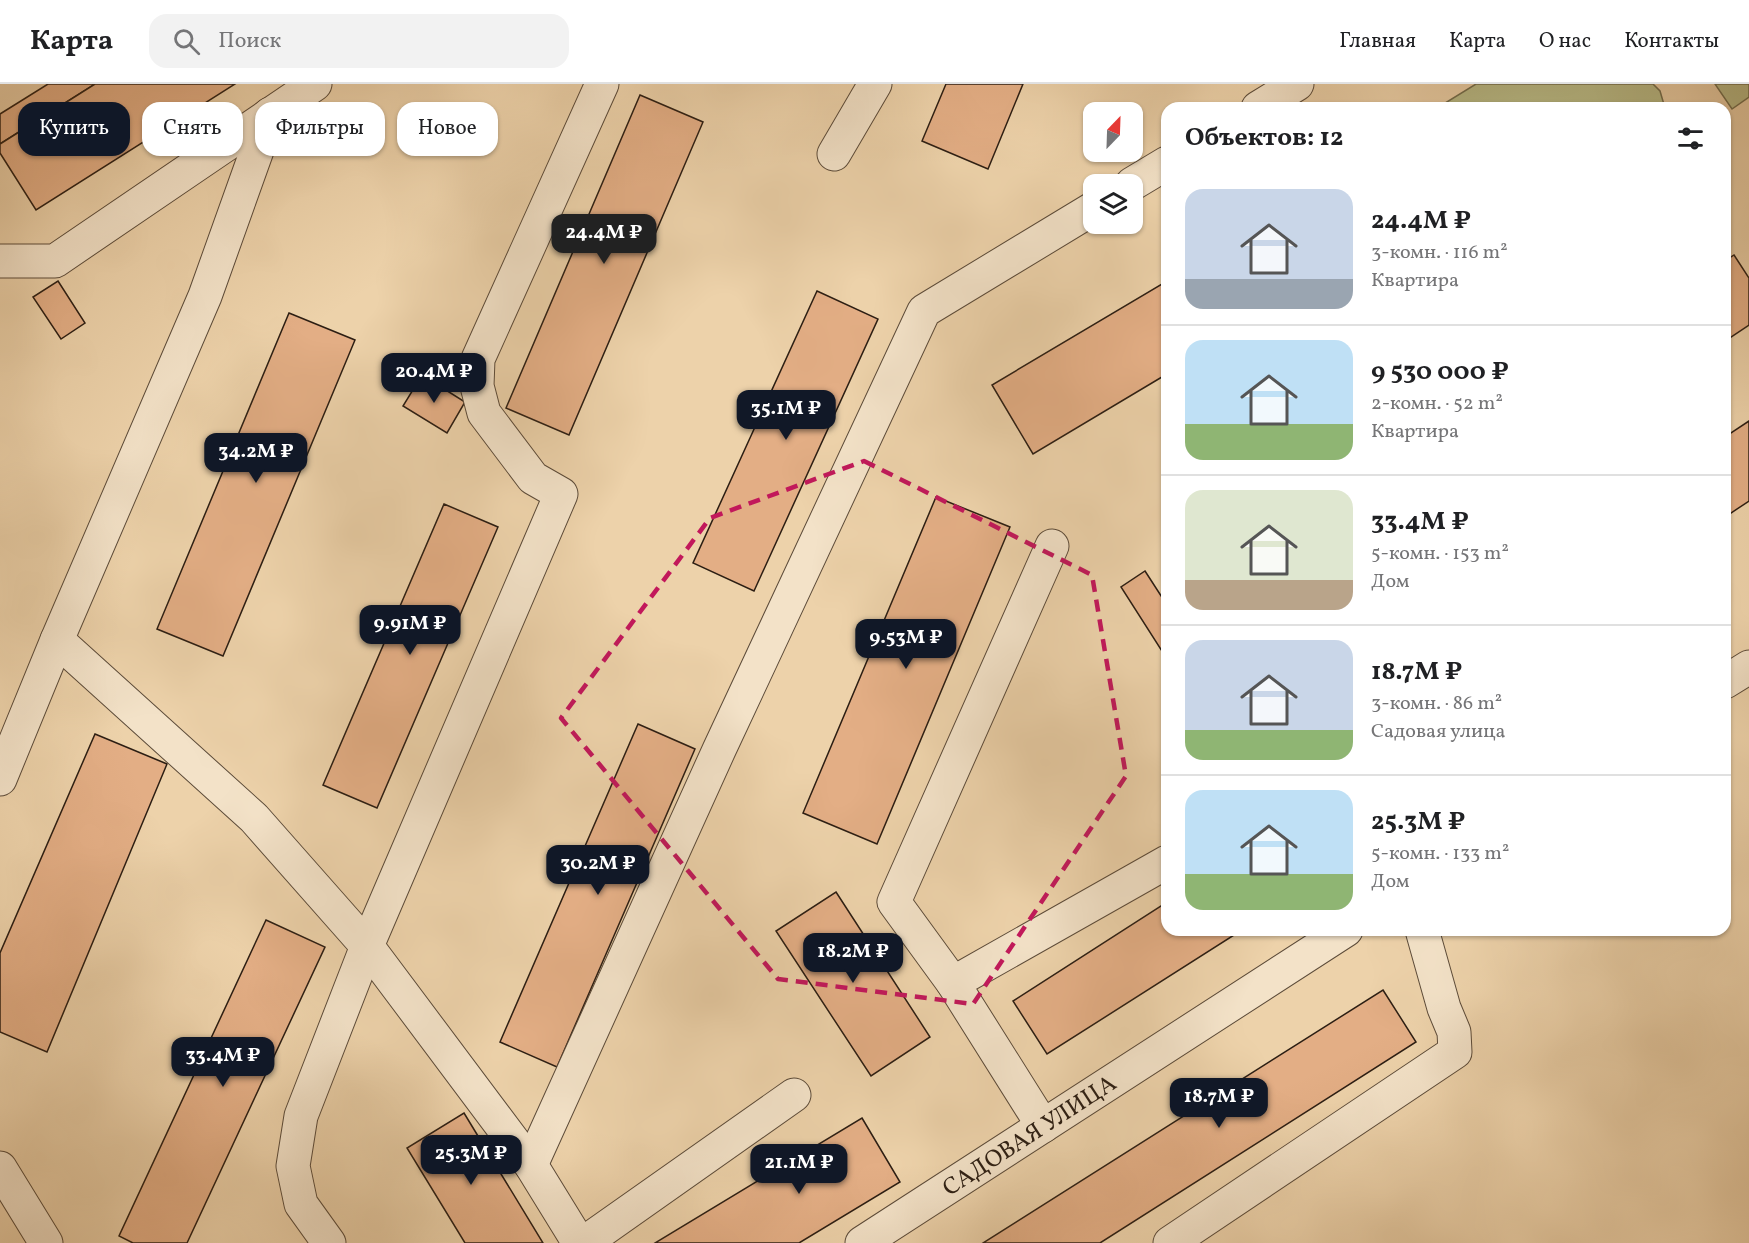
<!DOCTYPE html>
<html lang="ru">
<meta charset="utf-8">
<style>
:root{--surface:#fff;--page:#f2f2f2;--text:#202124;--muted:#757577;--line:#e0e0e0;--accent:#111827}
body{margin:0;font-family:Vollkorn,serif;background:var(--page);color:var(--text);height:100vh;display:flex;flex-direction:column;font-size:22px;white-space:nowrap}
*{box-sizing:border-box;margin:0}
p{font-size:20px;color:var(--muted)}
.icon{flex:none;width:33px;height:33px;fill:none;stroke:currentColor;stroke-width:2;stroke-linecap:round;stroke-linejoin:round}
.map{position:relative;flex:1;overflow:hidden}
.drawer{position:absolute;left:1161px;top:18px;width:570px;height:834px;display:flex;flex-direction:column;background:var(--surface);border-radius:18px;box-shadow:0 2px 4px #0004}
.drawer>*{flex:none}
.guide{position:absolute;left:18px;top:18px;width:570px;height:54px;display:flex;gap:12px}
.needle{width:39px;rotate:23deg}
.buttons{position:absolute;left:1083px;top:18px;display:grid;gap:12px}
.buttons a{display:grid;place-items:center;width:60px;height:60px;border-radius:12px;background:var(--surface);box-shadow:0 2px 4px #0004;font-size:30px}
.price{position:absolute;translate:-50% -51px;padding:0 14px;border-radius:12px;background:var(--accent);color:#fff;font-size:20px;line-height:39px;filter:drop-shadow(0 2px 3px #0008)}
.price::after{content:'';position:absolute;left:50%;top:36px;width:18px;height:14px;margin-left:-9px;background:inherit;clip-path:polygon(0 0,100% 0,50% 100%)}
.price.current{background:#222;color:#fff}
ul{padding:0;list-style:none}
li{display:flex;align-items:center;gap:18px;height:150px;padding:0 24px}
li+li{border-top:2px solid var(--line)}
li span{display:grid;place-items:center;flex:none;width:168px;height:120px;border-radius:18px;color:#555}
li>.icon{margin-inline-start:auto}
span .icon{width:72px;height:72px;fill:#fffc;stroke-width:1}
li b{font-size:26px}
h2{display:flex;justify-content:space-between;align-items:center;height:72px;padding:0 24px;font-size:26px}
.chip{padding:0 21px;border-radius:18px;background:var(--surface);box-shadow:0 2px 4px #0004;font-size:21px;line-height:54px}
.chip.current{background:var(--accent);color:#fff}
header{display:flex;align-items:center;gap:36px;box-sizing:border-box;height:84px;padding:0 30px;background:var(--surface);border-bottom:2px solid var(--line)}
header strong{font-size:28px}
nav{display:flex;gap:33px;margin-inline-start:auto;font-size:21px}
.search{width:420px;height:54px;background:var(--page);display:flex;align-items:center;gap:15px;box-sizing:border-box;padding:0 21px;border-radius:18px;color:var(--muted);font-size:22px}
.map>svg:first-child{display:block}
.green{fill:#b8bc89;stroke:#726d4e;stroke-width:1.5}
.building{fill:#e3ae85;stroke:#2c1e13;stroke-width:1.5}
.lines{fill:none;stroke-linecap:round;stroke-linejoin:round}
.minor-casing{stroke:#5c4b39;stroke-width:35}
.minor{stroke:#f3e2c8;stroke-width:33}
.marked{fill:none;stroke:#c2185b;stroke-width:4.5;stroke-dasharray:12 8;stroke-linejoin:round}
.labels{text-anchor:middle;stroke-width:5;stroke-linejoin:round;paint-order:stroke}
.street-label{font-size:24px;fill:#2c1e13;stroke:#f3e2c8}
</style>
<header>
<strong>Карта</strong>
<div class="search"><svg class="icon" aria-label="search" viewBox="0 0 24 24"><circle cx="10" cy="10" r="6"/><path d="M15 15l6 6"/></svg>Поиск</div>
<nav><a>Главная</a><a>Карта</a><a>О нас</a><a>Контакты</a></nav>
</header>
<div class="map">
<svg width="1749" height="1159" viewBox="0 0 1749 1159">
<rect width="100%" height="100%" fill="#edd2aa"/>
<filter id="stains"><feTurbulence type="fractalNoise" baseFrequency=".00333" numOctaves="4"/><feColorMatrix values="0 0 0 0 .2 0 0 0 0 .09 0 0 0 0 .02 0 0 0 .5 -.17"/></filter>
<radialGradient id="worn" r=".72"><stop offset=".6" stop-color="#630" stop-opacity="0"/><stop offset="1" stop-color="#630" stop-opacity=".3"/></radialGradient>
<g class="green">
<path d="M1476,0H1653L1660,7L1665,24H1437Z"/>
<path d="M1715,0H1749V13L1732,25Z"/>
</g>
<g class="building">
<path d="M48,0H95L0,60V30Z"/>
<path d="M95,0H235L36,126L0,69V60Z"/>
<path d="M946,0H1023L988,85L922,57Z"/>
<path d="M640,11L703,38L569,351L506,324Z"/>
<path d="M1734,171L1749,194V241L1725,257V177Z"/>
<path d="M58,197L85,239L61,255L33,213Z"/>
<path d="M1167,197V290L1033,370L992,301Z"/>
<path d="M817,207L878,235L754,507L693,479Z"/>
<path d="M289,229L355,256L223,572L157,545Z"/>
<path d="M422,291L465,318L447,349L403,322Z"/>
<path d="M1749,337V417L1725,433V353Z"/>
<path d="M936,413L1010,443L877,760L803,729Z"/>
<path d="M444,420L498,443L377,724L323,701Z"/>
<path d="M1145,487L1167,521V575L1121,503Z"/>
<path d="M638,640L695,665L557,983L500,958Z"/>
<path d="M95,650L167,680L47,968L0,948V869Z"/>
<path d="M836,808L930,953L871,992L776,847Z"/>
<path d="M1167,818V846H1242L1047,970L1013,917Z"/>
<path d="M266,836L325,863L187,1159H133L119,1152Z"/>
<path d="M1383,906L1416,958L1100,1159H983Z"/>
<path d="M464,1029L543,1159H465L407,1064Z"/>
<path d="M862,1034L900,1098L799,1159H655Z"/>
</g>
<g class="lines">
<defs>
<g id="minor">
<path d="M1258,24L1297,0"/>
<path d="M834,70L875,0"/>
<path d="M1132,100L1167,79"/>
<path d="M0,177H55L315,0"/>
<path d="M57,556L254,734L367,862L531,1081L579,1159"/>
<path d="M1725,598L1749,583"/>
<path d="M0,695L57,556L205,212L270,30"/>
<path d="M953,899L1167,778"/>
<path d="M1043,1042L953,899L894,818L1052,462"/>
<path d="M531,1081L719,666L924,227L1094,124"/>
<path d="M0,1084L46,1159"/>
<path d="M329,1159L301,1120L293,1082L301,1032L367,862L561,410L533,394L484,329L477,302L478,275L602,0"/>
<path d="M584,1159L794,1011"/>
<path d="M862,1159L1346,846"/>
<path d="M1170,1159L1455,968L1454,948L1444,924L1422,846"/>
</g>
</defs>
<use href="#minor" class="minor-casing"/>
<use href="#minor" class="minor"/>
</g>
<path class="marked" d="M864,377L1092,491L1126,692L973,920L778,895L561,634L710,434Z"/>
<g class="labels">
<g class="street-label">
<text transform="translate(1029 1051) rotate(-33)" y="8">САДОВАЯ УЛИЦА</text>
</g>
</g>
<rect width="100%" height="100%" filter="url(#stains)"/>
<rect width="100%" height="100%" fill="url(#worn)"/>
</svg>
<div class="buttons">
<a><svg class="needle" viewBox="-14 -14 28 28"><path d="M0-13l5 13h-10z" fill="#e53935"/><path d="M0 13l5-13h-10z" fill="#757577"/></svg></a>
<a><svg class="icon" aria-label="layers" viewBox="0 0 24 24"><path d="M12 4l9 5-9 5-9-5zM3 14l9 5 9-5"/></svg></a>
</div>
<b class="price current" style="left:604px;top:181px">24.4M ₽</b>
<b class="price" style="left:434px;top:320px">20.4M ₽</b>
<b class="price" style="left:786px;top:357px">35.1M ₽</b>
<b class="price" style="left:256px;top:400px">34.2M ₽</b>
<b class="price" style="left:410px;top:572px">9.91M ₽</b>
<b class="price" style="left:906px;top:586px">9.53M ₽</b>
<b class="price" style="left:598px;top:812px">30.2M ₽</b>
<b class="price" style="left:853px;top:900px">18.2M ₽</b>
<b class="price" style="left:223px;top:1004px">33.4M ₽</b>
<b class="price" style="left:1219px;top:1045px">18.7M ₽</b>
<b class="price" style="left:471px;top:1102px">25.3M ₽</b>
<b class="price" style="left:799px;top:1111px">21.1M ₽</b>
<div class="guide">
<a class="chip current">Купить</a>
<a class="chip">Снять</a>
<a class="chip">Фильтры</a>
<a class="chip">Новое</a>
</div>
<section class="drawer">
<h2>Объектов: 12<svg class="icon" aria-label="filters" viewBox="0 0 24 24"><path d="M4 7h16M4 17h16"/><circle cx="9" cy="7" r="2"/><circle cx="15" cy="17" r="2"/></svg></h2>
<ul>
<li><span style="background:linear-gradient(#c9d6e8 75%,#9aa5b1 0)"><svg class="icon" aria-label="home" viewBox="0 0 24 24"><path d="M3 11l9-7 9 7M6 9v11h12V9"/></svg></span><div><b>24.4M ₽</b><p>3-комн. · 116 m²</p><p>Квартира</p></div></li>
<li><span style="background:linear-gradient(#bfe0f5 70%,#8fb573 0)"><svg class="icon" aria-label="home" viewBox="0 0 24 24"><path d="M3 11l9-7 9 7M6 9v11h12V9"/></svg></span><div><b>9 530 000 ₽</b><p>2-комн. · 52 m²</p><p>Квартира</p></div></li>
<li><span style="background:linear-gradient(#dfe7d0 75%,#b9a48a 0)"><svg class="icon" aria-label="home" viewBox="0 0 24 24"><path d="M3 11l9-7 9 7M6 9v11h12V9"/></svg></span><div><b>33.4M ₽</b><p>5-комн. · 153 m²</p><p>Дом</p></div></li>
<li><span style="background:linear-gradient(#c9d6e8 75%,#8fb573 0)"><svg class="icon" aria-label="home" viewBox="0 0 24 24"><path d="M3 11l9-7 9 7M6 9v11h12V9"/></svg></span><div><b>18.7M ₽</b><p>3-комн. · 86 m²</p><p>Садовая улица</p></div></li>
<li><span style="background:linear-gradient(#bfe0f5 70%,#8fb573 0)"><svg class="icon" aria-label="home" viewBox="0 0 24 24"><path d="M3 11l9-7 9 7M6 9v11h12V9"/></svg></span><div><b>25.3M ₽</b><p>5-комн. · 133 m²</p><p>Дом</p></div></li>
</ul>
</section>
</div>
